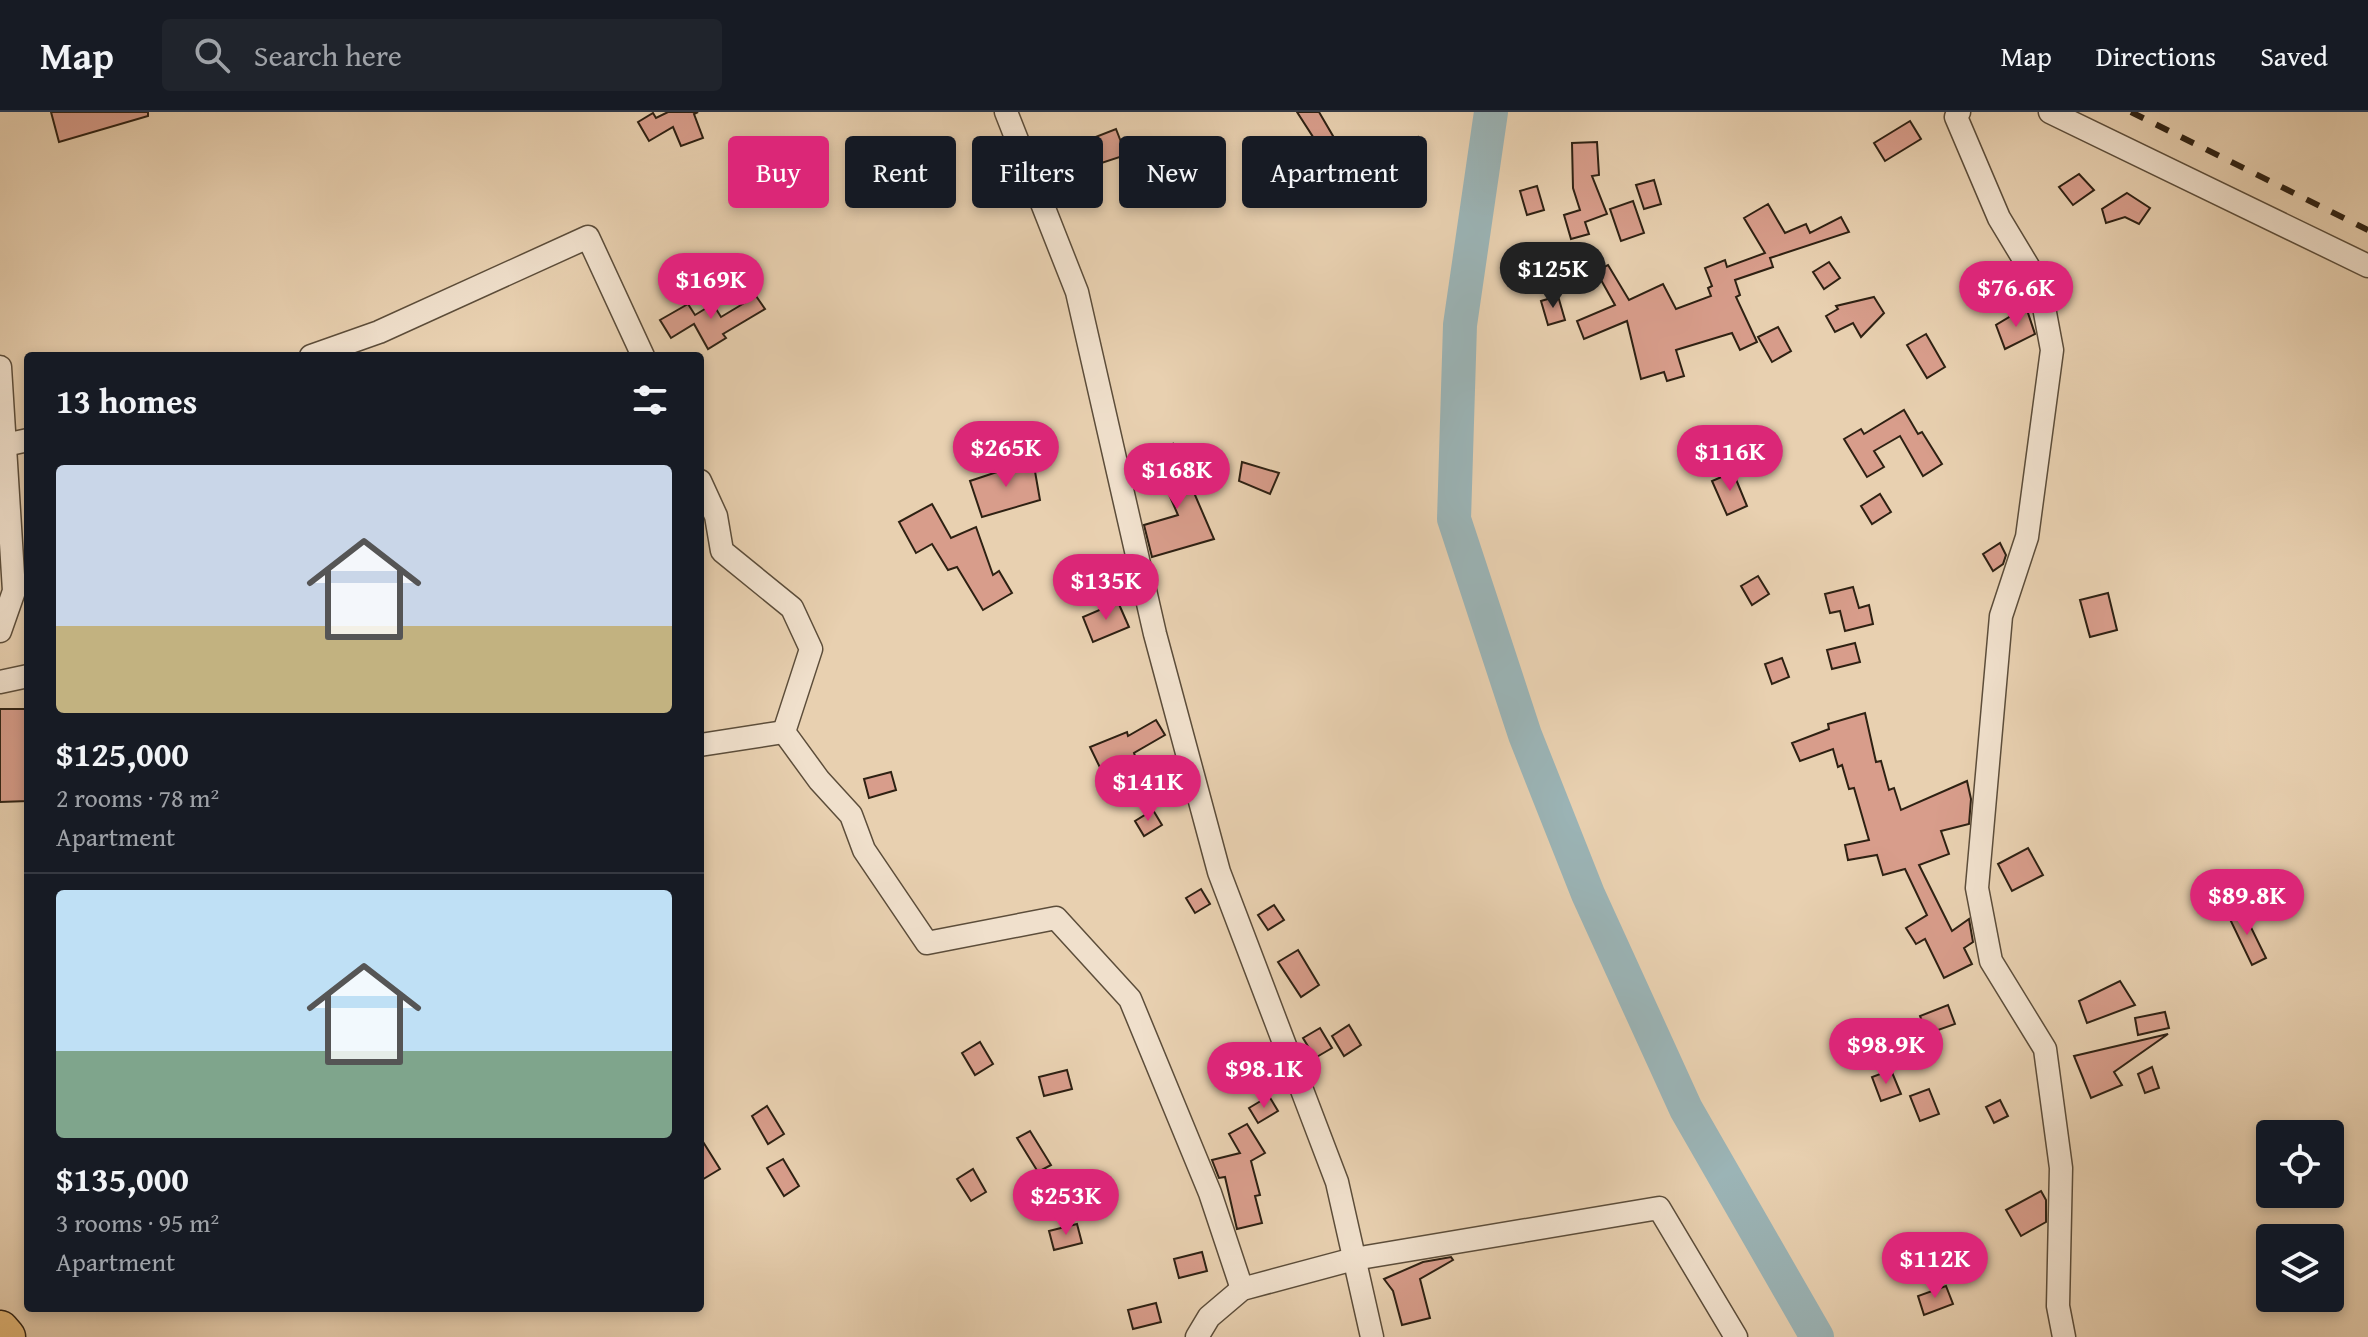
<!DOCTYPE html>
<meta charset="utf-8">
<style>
:root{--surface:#171b24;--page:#20242c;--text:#f1f3f6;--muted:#9ea1a6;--line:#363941;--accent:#db2777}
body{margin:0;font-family:"Gentium Book Plus",serif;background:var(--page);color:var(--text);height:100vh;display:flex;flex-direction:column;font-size:30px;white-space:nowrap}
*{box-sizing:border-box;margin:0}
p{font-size:26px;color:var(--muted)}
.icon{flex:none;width:44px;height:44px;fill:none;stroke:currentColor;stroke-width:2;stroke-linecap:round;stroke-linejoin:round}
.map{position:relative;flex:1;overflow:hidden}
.panel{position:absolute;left:24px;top:240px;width:680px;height:960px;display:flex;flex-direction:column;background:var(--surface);border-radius:8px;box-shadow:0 4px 12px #0003}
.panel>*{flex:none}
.banner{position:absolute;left:728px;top:24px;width:760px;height:72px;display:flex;gap:16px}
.buttons{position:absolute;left:2256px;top:1008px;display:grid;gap:16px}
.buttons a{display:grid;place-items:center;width:88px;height:88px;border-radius:8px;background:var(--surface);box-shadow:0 4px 12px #0003;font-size:40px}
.price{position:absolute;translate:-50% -68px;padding:0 18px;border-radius:28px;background:var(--accent);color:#fff;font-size:26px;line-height:52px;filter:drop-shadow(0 2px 4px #0008)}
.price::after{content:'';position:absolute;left:50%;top:48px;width:24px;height:18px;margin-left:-12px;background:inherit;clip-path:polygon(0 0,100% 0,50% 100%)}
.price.selected{background:#222;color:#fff}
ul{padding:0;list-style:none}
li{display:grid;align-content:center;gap:16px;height:424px;padding:0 32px}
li+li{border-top:2px solid var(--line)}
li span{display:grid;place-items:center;height:248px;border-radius:8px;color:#555}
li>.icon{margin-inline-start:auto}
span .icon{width:144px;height:144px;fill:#fffc;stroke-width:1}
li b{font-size:34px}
h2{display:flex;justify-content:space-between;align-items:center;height:96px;padding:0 32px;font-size:34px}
.tag{padding:0 28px;border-radius:8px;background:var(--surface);box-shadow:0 4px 12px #0003;font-size:28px;line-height:72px}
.tag.selected{background:var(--accent);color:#fff}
header{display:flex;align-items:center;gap:48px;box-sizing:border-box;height:112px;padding:0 40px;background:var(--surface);border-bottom:2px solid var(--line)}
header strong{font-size:38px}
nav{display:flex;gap:44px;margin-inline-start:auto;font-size:28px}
.search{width:560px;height:72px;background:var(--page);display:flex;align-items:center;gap:20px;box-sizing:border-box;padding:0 28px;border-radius:8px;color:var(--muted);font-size:30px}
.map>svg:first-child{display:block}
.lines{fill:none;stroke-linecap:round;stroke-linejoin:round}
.river{stroke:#9bb4b6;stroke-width:34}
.building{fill:#d89d8b;stroke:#2e2113;stroke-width:2}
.minor-casing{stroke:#5c4d3a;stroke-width:25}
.trunk-casing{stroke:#2e2113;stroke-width:41}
.minor{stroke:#f0e0cc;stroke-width:22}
.trunk{stroke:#e4b878;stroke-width:38}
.rail{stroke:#2e2113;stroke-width:6;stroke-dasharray:14 14;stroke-linecap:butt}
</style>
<header>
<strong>Map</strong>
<div class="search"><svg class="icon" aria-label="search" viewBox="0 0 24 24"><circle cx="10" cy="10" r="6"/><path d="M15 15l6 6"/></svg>Search here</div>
<nav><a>Map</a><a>Directions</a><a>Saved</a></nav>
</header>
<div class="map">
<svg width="2368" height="1225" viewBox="0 0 2368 1225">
<rect width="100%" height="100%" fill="#e8d0b0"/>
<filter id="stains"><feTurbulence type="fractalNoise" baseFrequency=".0025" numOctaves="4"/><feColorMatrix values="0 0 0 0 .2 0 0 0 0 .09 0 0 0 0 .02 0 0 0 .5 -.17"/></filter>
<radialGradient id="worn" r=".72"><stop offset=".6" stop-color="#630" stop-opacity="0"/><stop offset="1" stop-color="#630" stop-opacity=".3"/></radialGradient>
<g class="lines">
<path class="river" d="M1491,0L1460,213L1454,407L1525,623L1588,782L1686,997L1817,1225"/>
</g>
<g class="building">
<path d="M51,0H148V4L59,30Z"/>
<path d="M668,0H698L694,2L703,26L681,34L673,15L649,29L638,10L653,1L656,6Z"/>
<path d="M1297,0H1319L1340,36L1326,45Z"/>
<path d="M1910,9L1921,27L1885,49L1874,31Z"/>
<path d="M1116,17L1126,43L1083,57L1070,35Z"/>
<path d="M1418,25L1420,64H1405L1403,27Z"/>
<path d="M1597,30L1599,63L1592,64L1607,102L1585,110L1589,122L1571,127L1564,103L1580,98L1573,76L1572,31Z"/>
<path d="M1193,38L1207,61L1193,70L1179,47Z"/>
<path d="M2079,62L2094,78L2073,93L2059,75Z"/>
<path d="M1654,68L1661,92L1644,97L1636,73Z"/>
<path d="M1537,74L1544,98L1527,103L1520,79Z"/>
<path d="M2127,81L2150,96L2139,112L2125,105L2106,111L2102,97Z"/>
<path d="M1633,89L1644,121L1621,129L1610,97Z"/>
<path d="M1768,92L1785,121L1806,112L1810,121L1841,105L1849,120L1770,146L1773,155L1735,168L1740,183L1736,185L1757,230L1740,238L1732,221L1676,238L1684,264L1667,269L1664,260L1641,267L1627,209L1584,227L1577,209L1615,193L1596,159L1608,153L1629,188L1663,172L1676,197L1711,184L1708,176L1712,174L1705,156L1725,148L1727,155L1765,141L1744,106Z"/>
<path d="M1829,150L1840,166L1824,177L1813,160Z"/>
<path d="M756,184L765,197L723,222L726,226L708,237L694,212L671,226L660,208L688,192L695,203L713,192L721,205Z"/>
<path d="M1558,184L1565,208L1548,213L1541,189Z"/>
<path d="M1874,185L1884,201L1861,225L1853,211L1835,220L1826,204L1838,197L1836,194Z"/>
<path d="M2026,195L2035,222L2005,237L1996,213Z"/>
<path d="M1778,215L1791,239L1772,250L1758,225Z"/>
<path d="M1926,222L1945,255L1927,266L1907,233Z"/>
<path d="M1904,298L1918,322L1922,320L1942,352L1923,364L1900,324L1874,339L1884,355L1867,365L1844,327L1861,317L1864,322Z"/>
<path d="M1173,332L1214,427L1152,445L1144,413L1178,403L1154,348Z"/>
<path d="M1033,348L1040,388L982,405L970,369Z"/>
<path d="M1242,350L1279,361L1270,382L1239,369Z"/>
<path d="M1733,360L1747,394L1727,403L1712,369Z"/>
<path d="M1880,382L1891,400L1872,412L1861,394Z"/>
<path d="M932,392L951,426L976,415L993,463L999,459L1012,481L983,498L957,455L948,458L932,432L916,441L899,410Z"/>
<path d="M2000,431L2006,443L2003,452L1993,459L1983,442Z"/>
<path d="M1119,453L1127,475L1113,480L1106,457Z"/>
<path d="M1758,464L1769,482L1752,493L1741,474Z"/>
<path d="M1853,475L1859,496L1869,493L1873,512L1845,519L1840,499L1830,501L1825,482Z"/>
<path d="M2108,481L2117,518L2090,525L2080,488Z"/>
<path d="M1118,490L1129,515L1093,530L1083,505Z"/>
<path d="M1855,531L1860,550L1832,557L1827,538Z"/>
<path d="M1782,546L1789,565L1772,572L1765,552Z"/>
<path d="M0,597H28V689L0,690Z"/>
<path d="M1865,601L1876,650L1881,649L1889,678L1894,676L1901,698L1967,669L1971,687L1969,712L1941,719L1949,742L1919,753L1952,819L1969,807L1973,830L1964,836L1972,852L1944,866L1925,827L1916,832L1906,816L1927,803L1905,757L1883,763L1877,743L1848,748L1845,733L1869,728L1854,676L1849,677L1842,653L1838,655L1833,637L1800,649L1792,631L1829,617L1828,612Z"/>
<path d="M1156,608L1165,623L1134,641L1139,655L1107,670L1090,635L1127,620L1128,624Z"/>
<path d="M891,660L896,678L869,686L864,667Z"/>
<path d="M1153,698L1162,713L1144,724L1135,709Z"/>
<path d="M2028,736L2043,763L2012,779L1998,752Z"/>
<path d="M1201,777L1210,792L1195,801L1186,786Z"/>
<path d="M1274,793L1284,808L1268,818L1258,803Z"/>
<path d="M2242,797L2266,846L2252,853L2228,803Z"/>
<path d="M1298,838L1319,873L1301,885L1278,850Z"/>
<path d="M2120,869L2135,893L2087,911L2079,889Z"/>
<path d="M1948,893L1955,912L1927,922L1920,904Z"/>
<path d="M2165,900L2169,916L2138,923L2135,906Z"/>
<path d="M1349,913L1361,933L1344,944L1332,924Z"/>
<path d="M1320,916L1332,936L1315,946L1303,926Z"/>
<path d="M2168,922L2114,960L2122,973L2091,986L2074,944Z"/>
<path d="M980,930L993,952L975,963L962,941Z"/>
<path d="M2152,955L2159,976L2145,981L2138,962Z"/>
<path d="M1067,958L1072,977L1044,984L1039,965Z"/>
<path d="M1891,958L1901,982L1881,989L1872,965Z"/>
<path d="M1929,977L1939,1002L1920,1009L1910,984Z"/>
<path d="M1269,984L1278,999L1258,1011L1249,996Z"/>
<path d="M2000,988L2008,1004L1994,1011L1986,995Z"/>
<path d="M767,994L784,1022L768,1032L752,1004Z"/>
<path d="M1247,1012L1265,1041L1251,1049L1260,1083L1255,1084L1262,1111L1237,1117L1225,1065L1219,1066L1212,1048L1240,1041L1229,1022Z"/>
<path d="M1030,1019L1051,1053L1038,1060L1017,1026Z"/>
<path d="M700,1025L720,1057L700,1069Z"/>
<path d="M783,1047L799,1074L784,1084L767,1056Z"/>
<path d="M973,1057L986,1080L971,1089L957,1067Z"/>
<path d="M2041,1079L2046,1088V1110L2021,1124L2006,1098Z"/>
<path d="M1077,1112L1082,1131L1054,1138L1049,1119Z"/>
<path d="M1202,1140L1207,1159L1179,1166L1174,1147Z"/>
<path d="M1451,1145L1453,1148L1420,1167L1430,1206L1402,1213L1393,1179L1384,1167L1423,1150Z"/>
<path d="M1946,1174L1953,1192L1924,1203L1918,1184Z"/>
<path d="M1156,1191L1161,1210L1133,1217L1128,1198Z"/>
</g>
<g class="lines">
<defs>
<g id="minor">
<path d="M1006,0L1077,180L1155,522L1219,760L1337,1070L1372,1225"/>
<path d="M1959,0L1956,5L1999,106L2040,174L2052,238L2027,425L2001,504L1977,776L1991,849L2045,937L2061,1056L2058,1194L2064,1225"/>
<path d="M2050,0L2368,154"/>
<path d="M311,244L379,220L588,125L643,244"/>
<path d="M0,255L14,479L0,519"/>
<path d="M5,333L28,328"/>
<path d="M700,369L716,404L722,439L792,496L811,537L784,620L819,668L851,703L864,738L927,831L1056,806L1130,887L1210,1081L1242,1177"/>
<path d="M0,570L28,564"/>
<path d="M700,633L784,620"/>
<path d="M1197,1225L1209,1205L1242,1177L1354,1147L1659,1096L1736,1225"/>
</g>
<path id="trunk" d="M0,1218L6,1225"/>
</defs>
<use href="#minor" class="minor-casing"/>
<use href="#trunk" class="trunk-casing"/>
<use href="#minor" class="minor"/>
<use href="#trunk" class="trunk"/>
<path class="rail" d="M2131,0L2368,118"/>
</g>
<rect width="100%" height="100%" filter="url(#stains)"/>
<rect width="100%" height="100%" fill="url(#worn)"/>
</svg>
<div class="buttons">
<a><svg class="icon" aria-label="locate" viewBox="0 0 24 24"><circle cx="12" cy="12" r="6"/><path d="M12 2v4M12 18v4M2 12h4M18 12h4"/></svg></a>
<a><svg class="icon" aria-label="layers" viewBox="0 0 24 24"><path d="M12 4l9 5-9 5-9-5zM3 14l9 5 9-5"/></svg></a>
</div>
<b class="price selected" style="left:1553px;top:198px">$125K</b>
<b class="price" style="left:711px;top:209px">$169K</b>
<b class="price" style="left:2016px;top:217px">$76.6K</b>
<b class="price" style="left:1006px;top:377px">$265K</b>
<b class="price" style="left:1730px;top:381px">$116K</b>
<b class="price" style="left:1177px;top:399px">$168K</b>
<b class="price" style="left:1106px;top:510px">$135K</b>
<b class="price" style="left:1148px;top:711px">$141K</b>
<b class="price" style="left:2247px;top:825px">$89.8K</b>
<b class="price" style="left:1886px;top:974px">$98.9K</b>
<b class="price" style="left:1264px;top:998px">$98.1K</b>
<b class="price" style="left:1066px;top:1125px">$253K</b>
<b class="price" style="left:1935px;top:1188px">$112K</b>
<div class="banner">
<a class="tag selected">Buy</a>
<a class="tag">Rent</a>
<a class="tag">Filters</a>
<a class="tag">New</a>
<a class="tag">Apartment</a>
</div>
<section class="panel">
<h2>13 homes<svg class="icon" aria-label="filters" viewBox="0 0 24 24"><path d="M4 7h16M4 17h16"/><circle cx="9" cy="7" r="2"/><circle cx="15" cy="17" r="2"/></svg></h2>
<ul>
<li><span style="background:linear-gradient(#c9d6e8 65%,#c2b280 0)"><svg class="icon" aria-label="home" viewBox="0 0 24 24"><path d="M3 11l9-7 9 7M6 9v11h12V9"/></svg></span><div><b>$125,000</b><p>2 rooms · 78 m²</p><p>Apartment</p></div></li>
<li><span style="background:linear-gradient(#bfe0f5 65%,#7fa58c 0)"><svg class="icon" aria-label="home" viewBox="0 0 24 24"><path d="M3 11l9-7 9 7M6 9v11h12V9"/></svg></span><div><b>$135,000</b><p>3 rooms · 95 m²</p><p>Apartment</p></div></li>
</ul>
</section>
</div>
